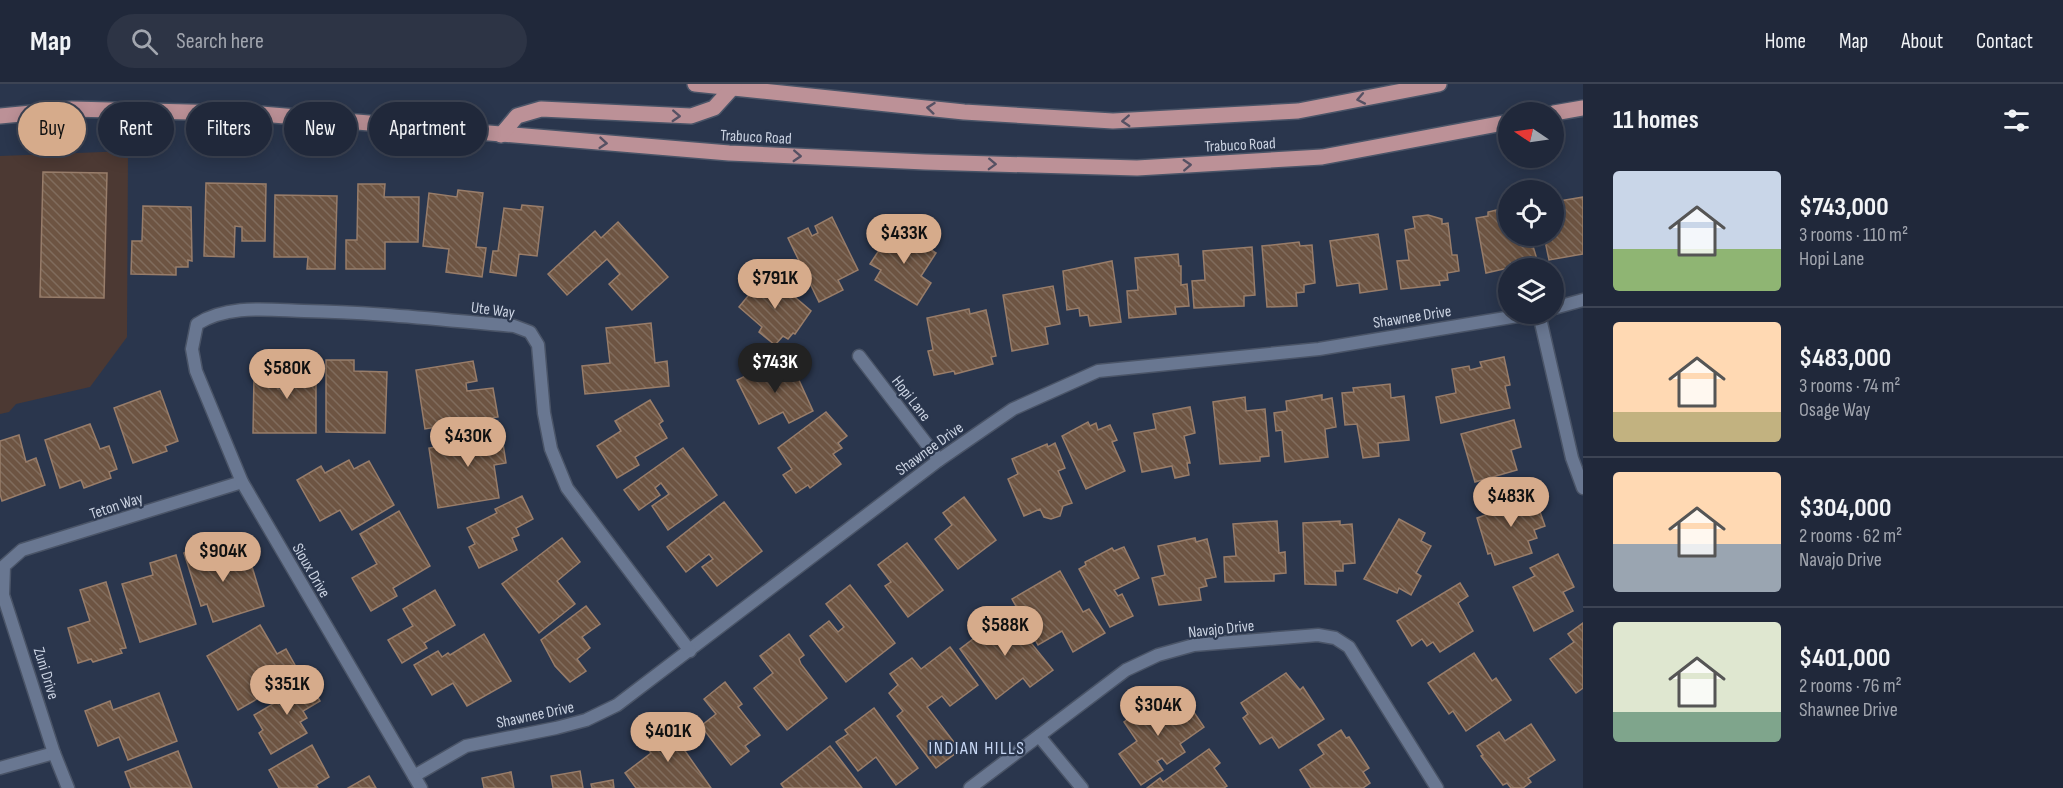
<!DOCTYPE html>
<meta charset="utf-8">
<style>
:root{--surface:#20283a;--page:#2d3445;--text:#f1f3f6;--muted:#a2a6af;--line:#3d4454;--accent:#d6ab8b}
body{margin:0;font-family:"Sofia Sans Condensed",sans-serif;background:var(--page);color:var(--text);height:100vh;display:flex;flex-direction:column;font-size:22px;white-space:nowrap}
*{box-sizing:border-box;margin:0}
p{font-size:20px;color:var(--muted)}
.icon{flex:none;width:33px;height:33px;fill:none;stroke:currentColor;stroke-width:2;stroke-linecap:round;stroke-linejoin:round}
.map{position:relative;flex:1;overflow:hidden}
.drawer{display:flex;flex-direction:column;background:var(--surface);width:480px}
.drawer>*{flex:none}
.guide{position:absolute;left:18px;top:18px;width:570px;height:54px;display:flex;gap:12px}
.needle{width:39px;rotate:283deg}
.controls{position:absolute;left:1498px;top:18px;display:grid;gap:12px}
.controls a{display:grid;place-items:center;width:66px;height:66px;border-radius:50%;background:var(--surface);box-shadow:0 3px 15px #0003,0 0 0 2px var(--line);font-size:30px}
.price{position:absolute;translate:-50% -51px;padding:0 14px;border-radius:21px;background:var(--accent);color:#111;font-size:20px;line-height:39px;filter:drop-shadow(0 2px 3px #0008)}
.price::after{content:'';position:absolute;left:50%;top:36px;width:18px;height:14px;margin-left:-9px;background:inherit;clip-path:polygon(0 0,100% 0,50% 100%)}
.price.selected{background:#222;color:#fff}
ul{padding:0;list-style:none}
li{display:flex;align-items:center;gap:18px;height:150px;padding:0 30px}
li+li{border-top:2px solid var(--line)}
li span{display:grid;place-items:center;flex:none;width:168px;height:120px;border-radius:6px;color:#555}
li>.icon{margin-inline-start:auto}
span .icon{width:72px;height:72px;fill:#fffc;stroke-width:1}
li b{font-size:26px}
h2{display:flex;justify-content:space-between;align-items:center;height:72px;padding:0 30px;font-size:26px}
.chip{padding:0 21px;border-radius:27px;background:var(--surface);box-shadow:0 3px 15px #0003,0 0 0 2px var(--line);font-size:21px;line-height:54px}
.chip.selected{background:var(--accent);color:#111}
header{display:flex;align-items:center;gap:36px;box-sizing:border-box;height:84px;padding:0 30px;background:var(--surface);border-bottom:2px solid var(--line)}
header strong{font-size:28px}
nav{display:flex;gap:33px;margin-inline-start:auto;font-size:21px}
.search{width:420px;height:54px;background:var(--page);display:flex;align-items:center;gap:15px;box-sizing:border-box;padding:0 21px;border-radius:33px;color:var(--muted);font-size:22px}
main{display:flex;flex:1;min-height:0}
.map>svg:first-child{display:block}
.education{fill:#4c3933}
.building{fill:url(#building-back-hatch);stroke:#987d6a;stroke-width:1.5}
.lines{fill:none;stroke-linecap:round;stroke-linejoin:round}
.minor-casing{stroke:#4a5467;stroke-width:15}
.primary-casing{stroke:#4a5467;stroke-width:18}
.minor{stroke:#697791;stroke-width:12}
.primary{stroke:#bc9197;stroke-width:15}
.oneway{stroke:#565163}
.labels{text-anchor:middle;stroke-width:4.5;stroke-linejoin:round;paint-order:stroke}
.street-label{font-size:16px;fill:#cbd3e2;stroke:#2a364d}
.neighbourhood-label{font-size:18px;letter-spacing:1.5px;fill:#c8d8f5;stroke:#2a364d}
</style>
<header>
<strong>Map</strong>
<div class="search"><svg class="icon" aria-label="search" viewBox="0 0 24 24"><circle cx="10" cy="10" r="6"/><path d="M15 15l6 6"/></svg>Search here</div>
<nav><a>Home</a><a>Map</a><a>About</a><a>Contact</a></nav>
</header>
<main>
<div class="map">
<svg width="1583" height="704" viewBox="0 0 1583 704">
<defs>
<pattern id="building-back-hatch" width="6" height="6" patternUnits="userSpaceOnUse" patternTransform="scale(1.5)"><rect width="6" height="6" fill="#6d5442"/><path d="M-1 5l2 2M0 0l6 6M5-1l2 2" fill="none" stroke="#806c5d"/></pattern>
</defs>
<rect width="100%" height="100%" fill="#2a364d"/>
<path class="education" d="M128,67L127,253L90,303L16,320L9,328L0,330V72Z"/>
<g class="building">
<path d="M43,88L107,89L104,214L40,213Z"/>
<path d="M206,99L266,100L265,157H242V143L235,142L234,173L204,172Z"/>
<path d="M358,100H385L384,113H419L418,158H385V185H346V156H357Z"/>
<path d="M458,106L483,109L476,163L486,164L482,193L446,188L449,165L423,162L429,109L457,113Z"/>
<path d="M275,111L337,112L335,185H307L308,173H274Z"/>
<path d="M1583,113V170L1549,176L1544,152H1554V118Z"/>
<path d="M522,121L543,123L537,172L519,170L516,192L490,188L493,167H498L504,124L521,126Z"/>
<path d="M143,122L191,123L192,177L188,176V183H176V191L131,190L132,157H142Z"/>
<path d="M1509,123V152H1530L1538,179L1525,184H1508L1486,189L1476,134L1488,132V128Z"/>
<path d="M1428,131L1442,135V140L1448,139L1452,171H1457L1459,187L1447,189L1448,196L1439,197L1440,201L1401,205L1397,177L1409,176L1405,146L1415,144L1413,133Z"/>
<path d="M832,133L858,186L838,196L843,206L819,218L788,154L808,144L812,152L818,149L815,142Z"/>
<path d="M618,138L668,193L632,226L609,200L620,190L607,175L567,211L548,190L595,147L601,154Z"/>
<path d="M895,142L936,169L921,192L931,199L917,221L875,196L881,186L870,180Z"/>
<path d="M1378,150L1387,205L1360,209L1359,199L1337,202L1330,157Z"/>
<path d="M1299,158L1300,162L1312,161L1315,199L1304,201V208L1296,209L1297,222L1267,223L1262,162Z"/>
<path d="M1252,163L1255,211L1244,212V222L1194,224L1192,197L1205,196L1203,167Z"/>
<path d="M1178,170L1179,182H1181V201L1187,200L1189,222L1175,223L1176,230L1129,234L1127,207L1138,206L1135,174Z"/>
<path d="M1112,177L1121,238L1090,242L1088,231L1080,232L1079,224L1067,226L1063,187Z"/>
<path d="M767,189L811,227L795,250L793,249L788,255L783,252L775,261L759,248L762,243L739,223Z"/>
<path d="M1053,202L1060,240L1045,243L1048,260L1012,267L1003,211Z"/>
<path d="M969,225L970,230L986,226L996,272L991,273L993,280L955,290L954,287L934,291L928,267L933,266L927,234Z"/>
<path d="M651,239L655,279L667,277L669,302L585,310L582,282L610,279L606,244Z"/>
<path d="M1504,273L1510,301L1505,302L1510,324L1441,339L1436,313L1456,309L1452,285L1469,282L1470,286L1482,283L1480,278Z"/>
<path d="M286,275L316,276V349H253L254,291H278V305H286Z"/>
<path d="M326,276H354V287L387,288L385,349L326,348Z"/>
<path d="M473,277L477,297L466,299L467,307L493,304L498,333L425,345L416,286Z"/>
<path d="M776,277L783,289L793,283L813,327L789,339L783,328L759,340L737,296Z"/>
<path d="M1390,300L1391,314L1404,312L1409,356L1378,359L1379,372L1363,374L1357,340L1345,341L1342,309L1354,308L1353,304Z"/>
<path d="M160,307L178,357L165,362L167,367L133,379L114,324Z"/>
<path d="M1322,311V316L1332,314L1336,343L1325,345L1328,373L1285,378L1282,346L1276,347L1274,329L1287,327L1286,317Z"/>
<path d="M1245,313L1246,327L1265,325L1269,372L1260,373V377L1220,380L1213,318Z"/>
<path d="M650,316L663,337L659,340L667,354L635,373L639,381L617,394L597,362L621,347L615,337Z"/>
<path d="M1190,323L1195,349L1184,352L1190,379H1187L1189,391L1175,394L1172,382L1142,388L1134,349L1156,345L1153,330Z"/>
<path d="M826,328L847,352L838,359L842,364L833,370L841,380L810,404L808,401L796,409L783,391L792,385L778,364Z"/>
<path d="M1514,336L1521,363L1511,366L1517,386L1475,398L1461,350Z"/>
<path d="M1088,338L1090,342L1096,339L1098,346L1110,341L1117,356L1112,358L1125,387L1086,405L1062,352Z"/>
<path d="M90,340L100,365L109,362L117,385L109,388L111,394L84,404L81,396L60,404L45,356Z"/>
<path d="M500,340L506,379L494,381L499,414L438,424L429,364L472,357L470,345Z"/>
<path d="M19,351L26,378L36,374L45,401L2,417L0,410V357Z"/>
<path d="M1055,359L1065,384L1058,387L1072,419L1063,422L1060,432L1051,435L1044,433L1040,425L1024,432L1008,395L1018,390L1012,375L1047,360L1048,363Z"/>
<path d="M683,364L717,411L668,446L652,422L669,410L661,399L655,404L660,411L639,426L624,406Z"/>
<path d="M349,376L354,385L369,377L394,421L352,446L340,426L320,437L297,396L321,382L325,389Z"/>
<path d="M1527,406L1530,415L1534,414L1539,425L1545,442L1534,446L1537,454L1528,457L1532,469L1495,481L1491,469L1488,470L1477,434L1502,425L1499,415Z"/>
<path d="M522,412L533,435L516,444L519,451L512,454L517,466L479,484L469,463L475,460L467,444L497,429L495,425Z"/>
<path d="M964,413L996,456L958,485L935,455L952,441L943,429Z"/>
<path d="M724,418L762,467L717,502L702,483L713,475L709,470L686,488L667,463Z"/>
<path d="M399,427L430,482L393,504L397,512L371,527L352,494L377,480L360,450Z"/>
<path d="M1399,435L1425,449L1421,457L1431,462L1416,489L1421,492L1411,511L1399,504L1397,509L1364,495Z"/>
<path d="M1277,437L1279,469L1285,468L1286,489L1274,490V497L1225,498L1224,473L1236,472L1233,440Z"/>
<path d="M1340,437V441L1352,440L1355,479L1343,480V487H1335L1336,501L1305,500L1303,439Z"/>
<path d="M562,454L580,478L557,497L575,520L539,549L502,500Z"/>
<path d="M1195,454L1196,458L1207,455L1216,493L1205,495L1207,502L1199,504L1201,516L1159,521L1152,494L1165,491L1158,462Z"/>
<path d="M907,459L943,506L908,533L885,502L891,498L878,481Z"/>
<path d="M217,460L223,481L249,473L264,522L213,538L207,520L201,522L184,469Z"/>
<path d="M1124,463L1139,494L1114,506L1118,512L1122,510L1133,532L1110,543L1079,485L1086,481L1085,478L1112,464L1114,467Z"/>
<path d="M1558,470L1574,503L1563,508L1573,527L1534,547L1513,503L1535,492L1530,484Z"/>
<path d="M176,471L196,540L140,558L122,500L153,491L150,479Z"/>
<path d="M1060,487L1083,528L1089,525L1105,549L1073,568L1062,547L1038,561L1012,515Z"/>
<path d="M106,498L126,564L120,565L122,569L93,578L91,575L78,579L68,544L90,537L80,506Z"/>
<path d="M1460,499L1468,512L1458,519L1473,547L1440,568L1433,558L1427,562L1422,555L1412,562L1397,537Z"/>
<path d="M850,501L895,559L846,598L810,552L829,537L838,548L844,543L826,520Z"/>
<path d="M435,506L455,541L424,559L427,564L402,579L388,556L413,542L403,525Z"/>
<path d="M586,522L600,540L582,553L590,564L577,575L586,587L570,598L555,582L541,556Z"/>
<path d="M1007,529L1053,586L1030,603L1023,594L996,615L960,565Z"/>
<path d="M1583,539V604L1576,609L1550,575L1574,558L1568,550Z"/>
<path d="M260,541L277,570L286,565L300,590L238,626L207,572Z"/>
<path d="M484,550L511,597L467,622L453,599L432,611L414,581L438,567L442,573L448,569L450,571Z"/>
<path d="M789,550L804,571L799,575L801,580L827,614L787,646L754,604L773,589L760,572Z"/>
<path d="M950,563L978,601L950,622L942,612L927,623L960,666L936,684L897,632L903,627L889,609L898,601L890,590L912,574L921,585Z"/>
<path d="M1474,569L1492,597L1496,594L1511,616L1466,647L1453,627L1449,630L1428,599Z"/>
<path d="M1286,589L1300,606L1303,603L1324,635L1279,664L1272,653L1260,660L1243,634L1248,630L1241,619Z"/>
<path d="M307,594L320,617L303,627L307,634L300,638L307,649L271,670L259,649L263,646L254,631L283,614L280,609Z"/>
<path d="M725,598L742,620L738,623L760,651L745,662L749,667L731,681L701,642L716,630L704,615Z"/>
<path d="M1166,608L1182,630L1191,624L1204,643L1180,660L1185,668L1167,680L1162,674L1157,677L1163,686L1141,701L1119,670L1137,657L1124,638Z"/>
<path d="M159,609L177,657L128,676L119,653L98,662L85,627L110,617L113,626Z"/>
<path d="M874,624L918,684L896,701L876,673L858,687L836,658L848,650L845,646Z"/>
<path d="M676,636L694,660L685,667L711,704H636L625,689L651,669L644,660Z"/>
<path d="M1531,640L1555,676L1528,694L1531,698L1523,704H1511L1507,699L1503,701L1481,672L1483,671L1477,662L1499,648L1505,657Z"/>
<path d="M1341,646L1346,654L1349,653L1369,684L1363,688L1370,699L1363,704H1311L1300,686L1324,670L1318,661Z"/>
<path d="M312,661L329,693L316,701L318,704H279L269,686Z"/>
<path d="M830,662L862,704H784L781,700Z"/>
<path d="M1209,665L1220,679L1214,684L1227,702L1224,704H1147L1160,694L1163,698Z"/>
<path d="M178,667L192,704H131L125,688Z"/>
<path d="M580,687L583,704H553L551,692Z"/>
<path d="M511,688L514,704H484L482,694Z"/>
<path d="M369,692L376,704H348Z"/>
<path d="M613,696L614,704H592L591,700Z"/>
</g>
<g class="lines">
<defs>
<g id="minor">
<path d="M1554,224L1583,216"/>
<path d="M1539,230L1572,374L1583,404"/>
<path d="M859,272L939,376"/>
<path d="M1039,652L1082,704"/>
<path d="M0,684L54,669"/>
<path d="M414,692L466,662L556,644L586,636L617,621L939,376L1013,325L1098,287L1319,265L1530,230"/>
<path d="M68,704L54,669L3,511L4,482L22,466L242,398"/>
<path d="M421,704L242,398L196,287L192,265L197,240C228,220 269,226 304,227C374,228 443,236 514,242L530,248L538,261L544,329L551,365L567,404L690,567"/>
<path d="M970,704L1126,586L1158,571L1194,561L1318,551L1335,554L1349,563L1437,704"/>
</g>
<g id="primary">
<path d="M695,0L964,28L1113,37L1298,27L1439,0"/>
<path d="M1554,29L1583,24"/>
<path d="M0,32L72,25L261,30L729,69L925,78L1137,84L1322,73L1509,38"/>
<path d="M501,51L517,32L541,25L691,32L714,24L734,2"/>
</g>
</defs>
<use href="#minor" class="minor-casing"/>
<use href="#primary" class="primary-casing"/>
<use href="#minor" class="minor"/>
<use href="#primary" class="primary"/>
</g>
<defs><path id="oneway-chevron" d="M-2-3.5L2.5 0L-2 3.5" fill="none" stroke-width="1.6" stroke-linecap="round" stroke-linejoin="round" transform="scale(1.5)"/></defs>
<g class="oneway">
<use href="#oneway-chevron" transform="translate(1361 15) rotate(169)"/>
<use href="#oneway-chevron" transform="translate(931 24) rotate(-174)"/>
<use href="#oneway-chevron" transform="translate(676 32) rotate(3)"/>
<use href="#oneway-chevron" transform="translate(1126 37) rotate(177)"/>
<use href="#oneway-chevron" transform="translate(603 59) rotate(5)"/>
<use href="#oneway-chevron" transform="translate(797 72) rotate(3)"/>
<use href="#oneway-chevron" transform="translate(992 80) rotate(2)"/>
<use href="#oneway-chevron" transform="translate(1187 81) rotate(-3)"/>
</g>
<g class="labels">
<g class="street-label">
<text transform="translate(756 52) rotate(3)" y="6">Trabuco Road</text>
<text transform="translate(1240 60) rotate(-3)" y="6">Trabuco Road</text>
<text transform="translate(493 225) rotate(7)" y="6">Ute Way</text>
<text transform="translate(1412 232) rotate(-9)" y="6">Shawnee Drive</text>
<text transform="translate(912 314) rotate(52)" y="6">Hopi Lane</text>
<text transform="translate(929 364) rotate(-36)" y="6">Shawnee Drive</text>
<text transform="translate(116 421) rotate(-18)" y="6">Teton Way</text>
<text transform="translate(312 486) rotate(60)" y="6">Sioux Drive</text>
<text transform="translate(1221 544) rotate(-6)" y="6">Navajo Drive</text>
<text transform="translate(47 589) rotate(73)" y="6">Zuni Drive</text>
<text transform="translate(535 630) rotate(-12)" y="6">Shawnee Drive</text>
</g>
<g class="neighbourhood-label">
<text x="977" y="670">INDIAN HILLS</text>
</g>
</g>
</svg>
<div class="controls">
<a><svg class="needle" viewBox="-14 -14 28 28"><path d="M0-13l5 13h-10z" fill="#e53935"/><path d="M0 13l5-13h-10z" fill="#a2a6af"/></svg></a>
<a><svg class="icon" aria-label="locate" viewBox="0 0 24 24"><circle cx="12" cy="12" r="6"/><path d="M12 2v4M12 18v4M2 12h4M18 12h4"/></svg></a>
<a><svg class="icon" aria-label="layers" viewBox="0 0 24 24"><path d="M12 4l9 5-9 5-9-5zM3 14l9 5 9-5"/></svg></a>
</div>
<b class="price" style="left:904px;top:181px">$433K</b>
<b class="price" style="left:775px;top:226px">$791K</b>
<b class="price selected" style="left:775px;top:310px">$743K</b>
<b class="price" style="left:287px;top:316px">$580K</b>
<b class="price" style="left:468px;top:384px">$430K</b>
<b class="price" style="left:1511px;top:444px">$483K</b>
<b class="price" style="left:223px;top:499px">$904K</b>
<b class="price" style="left:1005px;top:573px">$588K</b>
<b class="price" style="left:287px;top:632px">$351K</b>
<b class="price" style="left:1158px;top:653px">$304K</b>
<b class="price" style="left:668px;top:679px">$401K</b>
<div class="guide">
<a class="chip selected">Buy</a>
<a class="chip">Rent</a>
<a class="chip">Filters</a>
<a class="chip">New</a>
<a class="chip">Apartment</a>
</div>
</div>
<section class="drawer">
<h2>11 homes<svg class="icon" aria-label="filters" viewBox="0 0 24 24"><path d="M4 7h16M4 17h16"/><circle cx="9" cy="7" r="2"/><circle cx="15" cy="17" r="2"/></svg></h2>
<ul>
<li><span style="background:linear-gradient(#c9d6e8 65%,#8fb573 0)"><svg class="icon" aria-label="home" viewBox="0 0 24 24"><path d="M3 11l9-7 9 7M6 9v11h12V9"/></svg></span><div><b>$743,000</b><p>3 rooms · 110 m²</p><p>Hopi Lane</p></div></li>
<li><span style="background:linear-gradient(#ffd9b3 75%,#c2b280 0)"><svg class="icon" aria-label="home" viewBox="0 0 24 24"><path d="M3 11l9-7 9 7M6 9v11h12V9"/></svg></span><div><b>$483,000</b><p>3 rooms · 74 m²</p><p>Osage Way</p></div></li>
<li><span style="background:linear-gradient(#ffd9b3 60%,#9aa5b1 0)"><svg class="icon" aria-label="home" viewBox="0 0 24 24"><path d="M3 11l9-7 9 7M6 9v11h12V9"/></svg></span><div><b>$304,000</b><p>2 rooms · 62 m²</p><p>Navajo Drive</p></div></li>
<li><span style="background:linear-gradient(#dfe7d0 75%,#7fa58c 0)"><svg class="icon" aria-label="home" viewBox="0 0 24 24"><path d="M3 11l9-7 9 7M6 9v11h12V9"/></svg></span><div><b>$401,000</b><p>2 rooms · 76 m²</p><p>Shawnee Drive</p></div></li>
</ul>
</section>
</main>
